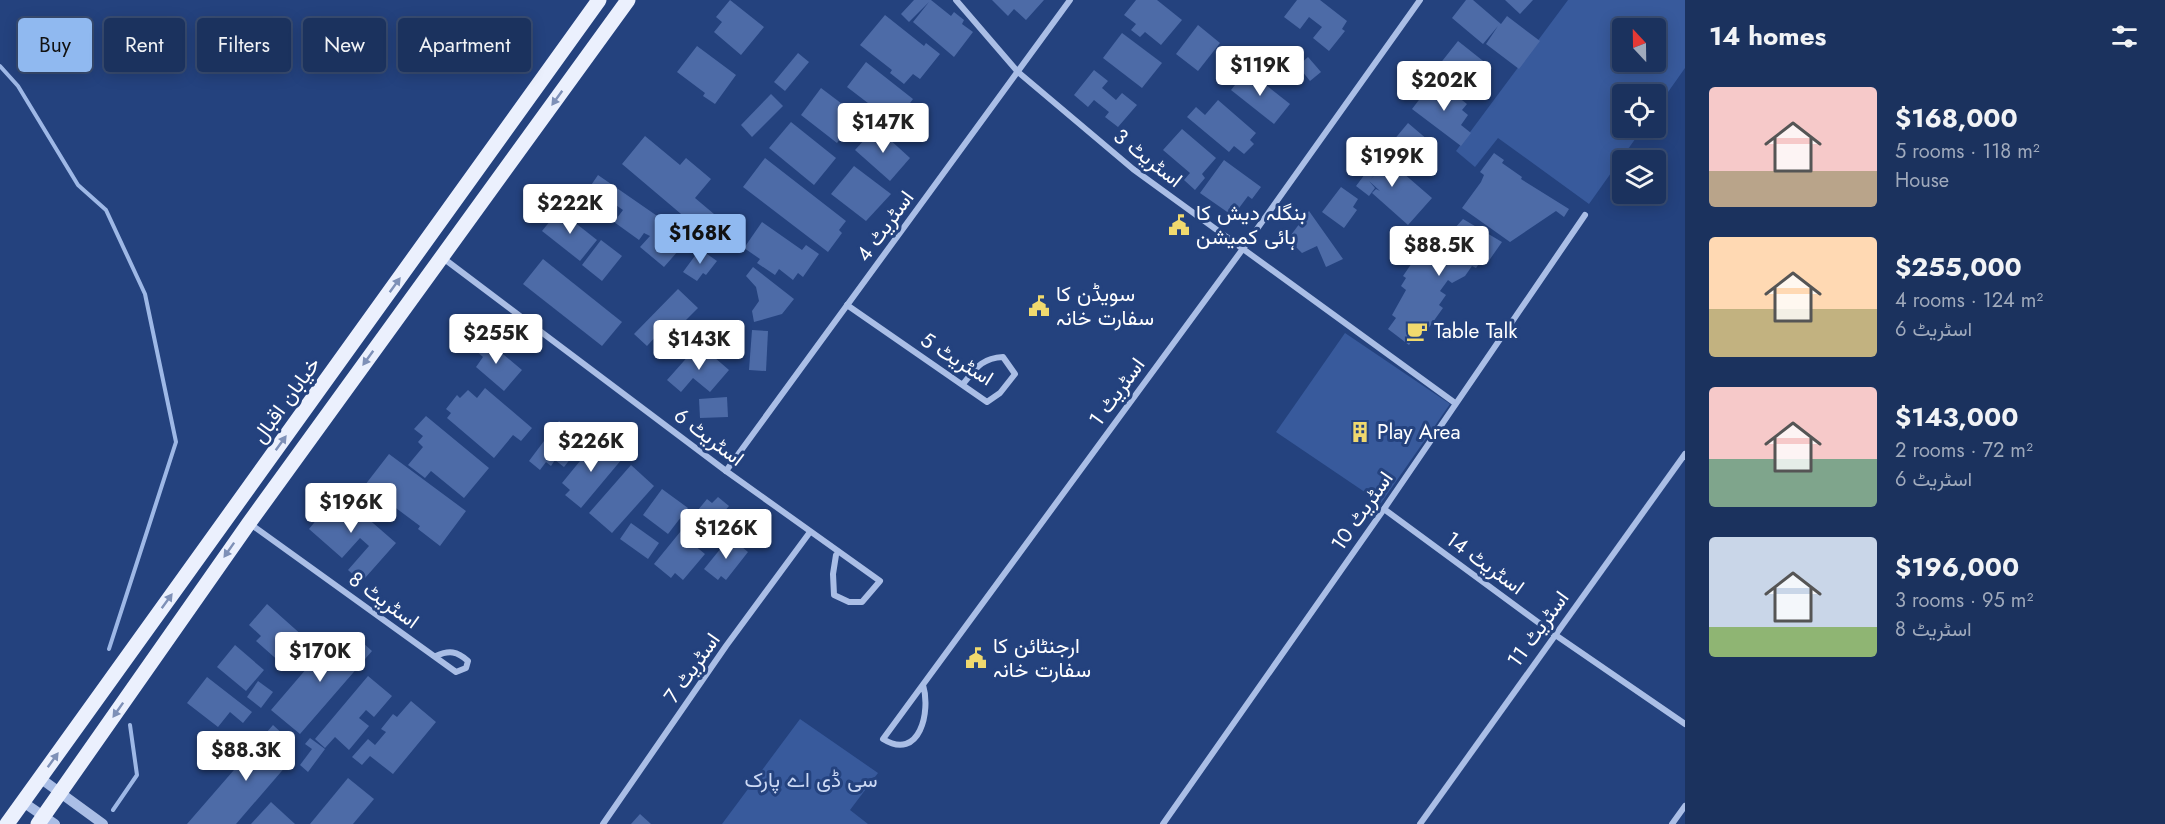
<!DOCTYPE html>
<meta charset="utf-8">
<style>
:root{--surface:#1b325e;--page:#283e67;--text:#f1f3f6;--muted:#a0aabc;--line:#394d73;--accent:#90b9f0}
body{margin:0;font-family:Jost,Vazirmatn,sans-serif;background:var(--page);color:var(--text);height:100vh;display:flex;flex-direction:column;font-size:22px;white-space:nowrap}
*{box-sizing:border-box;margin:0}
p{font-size:20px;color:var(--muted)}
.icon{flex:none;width:33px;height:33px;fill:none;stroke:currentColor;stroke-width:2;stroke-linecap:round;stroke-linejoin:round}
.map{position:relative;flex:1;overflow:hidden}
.sheet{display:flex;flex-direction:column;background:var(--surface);width:480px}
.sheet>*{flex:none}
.banner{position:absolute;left:18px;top:18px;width:570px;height:54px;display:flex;gap:12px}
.needle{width:39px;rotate:338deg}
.fabs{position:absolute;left:1612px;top:18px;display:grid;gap:12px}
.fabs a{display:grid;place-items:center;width:54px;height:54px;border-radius:6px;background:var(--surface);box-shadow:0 3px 15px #0003,0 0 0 2px var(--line);font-size:30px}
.price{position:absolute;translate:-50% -51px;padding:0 14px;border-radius:6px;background:#fff;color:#222;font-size:20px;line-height:39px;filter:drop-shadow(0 2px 3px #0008)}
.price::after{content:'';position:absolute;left:50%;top:36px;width:18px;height:14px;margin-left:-9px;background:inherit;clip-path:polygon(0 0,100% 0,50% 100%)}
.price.selected{background:var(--accent);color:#111}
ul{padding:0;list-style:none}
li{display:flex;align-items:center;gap:18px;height:150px;padding:0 24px}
li span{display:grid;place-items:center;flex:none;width:168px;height:120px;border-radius:6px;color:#555}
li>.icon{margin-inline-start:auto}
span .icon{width:72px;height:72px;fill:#fffc;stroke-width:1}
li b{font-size:26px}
h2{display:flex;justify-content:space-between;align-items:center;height:72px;padding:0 24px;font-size:26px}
.tag{padding:0 21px;border-radius:6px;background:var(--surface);box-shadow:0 3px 15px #0003,0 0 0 2px var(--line);font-size:21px;line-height:54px}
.tag.selected{background:var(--accent);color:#111}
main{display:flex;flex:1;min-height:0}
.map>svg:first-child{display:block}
.green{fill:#385a9c;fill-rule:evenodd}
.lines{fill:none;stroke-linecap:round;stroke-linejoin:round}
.stream{stroke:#9eb8e6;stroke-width:4}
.building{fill:#4d6ba7}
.minor{stroke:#aabee6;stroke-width:6}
.tertiary{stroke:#aabee6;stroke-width:10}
.primary{stroke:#ebf0fd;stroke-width:15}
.oneway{fill:#7e90b7}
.labels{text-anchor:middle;stroke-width:6;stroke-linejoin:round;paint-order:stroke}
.street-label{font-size:21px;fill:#fff;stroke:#24427e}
.poi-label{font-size:21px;fill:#fff;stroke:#24427e;text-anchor:start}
.park-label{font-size:21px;fill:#cddaf5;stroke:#24427e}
</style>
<main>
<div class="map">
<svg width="1685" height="824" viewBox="0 0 1685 824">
<rect width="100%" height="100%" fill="#24427e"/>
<g class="green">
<path d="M1568,0H1685V68L1656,109V94H1623V128H1643L1589,204L1498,138L1475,167L1456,151ZM1623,28H1656V62H1623Z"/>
<path d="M1345,333L1450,404L1381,503L1276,432Z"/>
<path d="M800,719L878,773L850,810L868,824H722Z"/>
</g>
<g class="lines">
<g class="stream">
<path d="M0,66L18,86L78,185L106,210L145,294L176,442L109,649"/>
<path d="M113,810L137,775L130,725"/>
</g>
</g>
<g class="building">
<path d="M730,0L764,27L741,55L714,32L722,22L716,17Z"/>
<path d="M914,0H931L951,16L954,12L964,20L962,24L973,32L954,57L913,22L929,2L909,22L901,14Z"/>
<path d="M992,0H1044L1026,20L1014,9L1008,16Z"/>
<path d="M1136,0H1157L1182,20L1161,45L1145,32L1140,37L1131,30L1136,24L1124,15Z"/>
<path d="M1297,0H1320L1347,21L1342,29L1345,31L1329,51L1313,38L1322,27L1309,17L1300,29L1284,17Z"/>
<path d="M1466,0H1473L1501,24L1507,16L1540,41L1519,69L1486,44L1498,26L1483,44L1452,18Z"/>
<path d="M1505,0H1533L1520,14Z"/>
<path d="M885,15L924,46L926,43L940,54L920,79L913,74L904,84L890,73L892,70L860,45Z"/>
<path d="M1198,25L1220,43L1198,71L1176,54Z"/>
<path d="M1122,33L1162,63L1142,88L1103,58Z"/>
<path d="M1458,41L1492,68L1482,81L1478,77L1468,89L1439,65Z"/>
<path d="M697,46L736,75L715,104L703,96L705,93L677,72Z"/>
<path d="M798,53L809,62L785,91L774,82Z"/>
<path d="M1308,57L1321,72L1310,81L1298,66Z"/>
<path d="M866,62L913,99L902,114L905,117L898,126L847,87Z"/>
<path d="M1094,70L1108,81L1102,88L1116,100L1122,93L1137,105L1118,127L1105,117L1109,112L1094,100L1088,107L1074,95Z"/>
<path d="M1247,70L1290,104L1274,124L1231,90Z"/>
<path d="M1435,79L1467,104L1462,110L1468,115L1461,125L1471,133L1461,146L1412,109Z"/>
<path d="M821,88L858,116L837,143L801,115Z"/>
<path d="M771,94L783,106L752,137L741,125Z"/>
<path d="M1218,100L1256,133L1250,140L1254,144L1244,154L1234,146L1229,152L1187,117L1196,107L1205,115Z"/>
<path d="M791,122L836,158L814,185L769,148Z"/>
<path d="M1408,123L1428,140L1421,148L1429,155L1416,170L1388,147Z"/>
<path d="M876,127L910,158L890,181L855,150Z"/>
<path d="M1182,129L1216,158L1202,174L1205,178L1195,190L1184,180L1190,173L1163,150Z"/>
<path d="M645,136L680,165L686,158L711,179L695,198L714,214L700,230L622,164Z"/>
<path d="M1373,149L1386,159L1371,179L1388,160L1432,198L1408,225L1372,193L1376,189L1380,191L1369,181L1375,188L1369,196L1356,186L1365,174L1359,169Z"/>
<path d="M1494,153L1504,160L1502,163L1522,177L1521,179L1569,209L1564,217L1556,211L1510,242L1462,208L1481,182L1484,175L1480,172Z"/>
<path d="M765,158L846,221L839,230L842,233L828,252L743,187Z"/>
<path d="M1224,160L1261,187L1252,199L1248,196L1233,216L1200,193Z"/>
<path d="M854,166L891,194L866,221L831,194Z"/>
<path d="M598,175L663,220L659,227L665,232L669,227L686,242L664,267L640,247L650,236L644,233L639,240L614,222L623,210L613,203L604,216L581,200Z"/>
<path d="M1341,187L1358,199L1353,207L1357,210L1344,228L1322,212Z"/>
<path d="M559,210L597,240L580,261L542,231Z"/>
<path d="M1309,211L1343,259L1326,267L1317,246L1302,253L1288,239Z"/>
<path d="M1463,219L1502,242L1488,262L1483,258L1476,268L1472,266L1465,276L1452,283L1448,280L1440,291L1446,295L1439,305L1443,308L1425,333L1420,329L1409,345L1388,329L1396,318L1392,315L1406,290L1401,286L1406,278L1403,276L1418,254L1422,256L1428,246L1433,249L1441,237L1444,240Z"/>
<path d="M762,222L802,250L806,245L819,254L803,277L798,273L793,280L779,269L775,275L757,263L760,259L744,248Z"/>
<path d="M601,240L622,256L602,281L582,265Z"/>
<path d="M700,249L717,261L706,275L703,273L697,281L683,272Z"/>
<path d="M543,259L622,322L602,346L523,284Z"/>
<path d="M753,267L794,299L782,314L754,322L752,311L759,301L756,287L746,276Z"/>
<path d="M678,289L698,308L665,341L658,334L647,346L634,334Z"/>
<path d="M752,330L768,331L766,371L749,370Z"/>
<path d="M484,338L522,370L504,391L476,367L483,357L474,349Z"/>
<path d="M699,344L729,370L710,392L693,378L681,392L667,380Z"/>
<path d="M485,388L532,428L521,441L513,435L494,458L447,418L451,413L446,409L457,395L460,398L468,390L477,398Z"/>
<path d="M727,397L728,417L700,418L699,399Z"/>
<path d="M426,416L489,468L464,498L431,471L425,478L408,465L423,447L418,442L423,436L414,429Z"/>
<path d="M559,421L580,436L570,449L575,453L564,467L555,460L551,466L546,462L540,470L529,461Z"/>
<path d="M598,439L622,459L581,508L565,495L570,490L562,483Z"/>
<path d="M389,454L466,511L440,546L418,529L420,526L365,485Z"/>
<path d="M631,465L654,486L612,533L589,513Z"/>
<path d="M662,489L688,508L668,534L643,515Z"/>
<path d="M335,490L396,543L365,578L360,573L357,578L348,570L369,546L360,538L342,558L309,529L326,508L323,505Z"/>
<path d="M718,497L729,506L723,513L731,519L715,538L706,531L694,545L705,554L683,580L675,573L671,578L654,564L707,499L712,503Z"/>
<path d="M631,523L659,543L648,559L620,539Z"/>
<path d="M730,537L748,552L726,580L721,576L718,580L704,569Z"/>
<path d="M267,604L313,645L290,671L256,641L261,636L249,625Z"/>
<path d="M337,633L356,649L362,642L372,651L300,734L271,710Z"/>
<path d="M235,645L264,670L246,691L217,667Z"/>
<path d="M368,676L392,696L374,717L366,710L359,718L369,726L349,750L335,737L325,748L315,739Z"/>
<path d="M207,677L252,712L243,723L230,712L218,727L187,703Z"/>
<path d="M258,681L273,692L261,708L247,697Z"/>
<path d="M411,701L436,722L393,774L370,756L362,765L352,757L368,739L375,745L386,732L381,729L393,714L397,717Z"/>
<path d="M273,725L285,736L277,744L293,758L236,824H187Z"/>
<path d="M310,738L325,749L308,772L300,765L312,749L305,744Z"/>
<path d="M348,778L374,799L353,824H310Z"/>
<path d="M271,802L295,824H251Z"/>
<path d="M640,814L651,824H631Z"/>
</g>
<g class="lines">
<g class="minor">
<path d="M956,0L1018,72L1133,169L1455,403"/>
<path d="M443,258L726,471L880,581L862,602H849L834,595L833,574L836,555"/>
<path d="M847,305L987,402L1000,393L1015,374L1003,357C982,358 976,368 963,384"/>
<path d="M726,471L1070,0"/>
<path d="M1384,509L1554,634L1685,724"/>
<path d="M249,523L456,672L466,668L468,661C457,651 449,650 436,656"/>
<path d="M923,685C931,711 920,762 883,739L1242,250L1420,0"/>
<path d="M603,824L726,646L810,532"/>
<path d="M1163,824L1384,509L1585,215"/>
<path d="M1420,824L1685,454"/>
<path d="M1672,824L1685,806"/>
</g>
<g class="tertiary">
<path d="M40,778L103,824"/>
<path d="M23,802L55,824"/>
</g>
<g class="primary">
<path d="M7,824L599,0"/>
<path d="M38,824L249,523L628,0"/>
</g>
</g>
<defs><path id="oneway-solid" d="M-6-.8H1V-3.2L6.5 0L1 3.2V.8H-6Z" transform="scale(1.5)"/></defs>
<g class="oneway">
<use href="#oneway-solid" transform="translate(557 98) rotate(126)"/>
<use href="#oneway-solid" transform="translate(395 285) rotate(-54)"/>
<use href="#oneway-solid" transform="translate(368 358) rotate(126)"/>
<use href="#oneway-solid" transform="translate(281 443) rotate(-54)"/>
<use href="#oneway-solid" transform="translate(229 550) rotate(125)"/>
<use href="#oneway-solid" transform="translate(167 601) rotate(-54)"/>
<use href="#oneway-solid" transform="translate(118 710) rotate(125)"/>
<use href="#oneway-solid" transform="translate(53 760) rotate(-54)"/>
</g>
<defs>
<symbol id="civic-bare" viewBox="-9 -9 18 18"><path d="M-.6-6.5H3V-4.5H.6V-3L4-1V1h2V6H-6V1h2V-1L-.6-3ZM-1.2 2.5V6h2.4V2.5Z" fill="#f0d96e" stroke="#24427e" stroke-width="2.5" paint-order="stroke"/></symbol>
<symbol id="cafe-bare" viewBox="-9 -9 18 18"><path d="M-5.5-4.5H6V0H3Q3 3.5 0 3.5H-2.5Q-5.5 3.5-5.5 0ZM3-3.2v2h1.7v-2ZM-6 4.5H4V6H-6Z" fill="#f0d96e" stroke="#24427e" stroke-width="2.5" paint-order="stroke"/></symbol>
<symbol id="building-bare" viewBox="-9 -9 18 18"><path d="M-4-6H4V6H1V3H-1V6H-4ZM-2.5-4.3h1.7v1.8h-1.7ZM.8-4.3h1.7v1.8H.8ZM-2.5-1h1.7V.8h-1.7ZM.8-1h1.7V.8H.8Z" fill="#f0d96e" stroke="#24427e" stroke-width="2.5" paint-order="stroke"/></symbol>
</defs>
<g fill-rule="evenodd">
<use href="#civic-bare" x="1164" y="210" width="30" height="30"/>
<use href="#civic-bare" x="1024" y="291" width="30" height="30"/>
<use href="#cafe-bare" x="1402" y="316" width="30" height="30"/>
<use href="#building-bare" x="1345" y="417" width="30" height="30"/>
<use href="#civic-bare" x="961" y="643" width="30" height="30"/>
</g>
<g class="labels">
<g class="street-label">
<text transform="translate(1148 158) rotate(38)" y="7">اسٹریٹ 3</text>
<text transform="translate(885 226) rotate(-54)" y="7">اسٹریٹ 4</text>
<text transform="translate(957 359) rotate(32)" y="7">اسٹریٹ 5</text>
<text transform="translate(1117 392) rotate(-54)" y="7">اسٹریٹ 1</text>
<text transform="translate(286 400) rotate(-54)" y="7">خیابان اقبال</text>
<text transform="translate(709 437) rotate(37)" y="7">اسٹریٹ 6</text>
<text transform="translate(1362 511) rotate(-55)" y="7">اسٹریٹ 10</text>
<text transform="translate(1485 563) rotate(36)" y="7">اسٹریٹ 14</text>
<text transform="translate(384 600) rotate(36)" y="7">اسٹریٹ 8</text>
<text transform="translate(1538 629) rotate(-54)" y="7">اسٹریٹ 11</text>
<text transform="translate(692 668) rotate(-55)" y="7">اسٹریٹ 7</text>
</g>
<g class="poi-label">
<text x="1196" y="220">بنگلہ دیش کا<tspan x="1196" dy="24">ہائی کمیشن</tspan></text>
<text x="1056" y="301">سویڈن کا<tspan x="1056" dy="24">سفارت خانہ</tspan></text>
<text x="1434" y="338">Table Talk</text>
<text x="1377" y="439">Play Area</text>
<text x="993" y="653">ارجنٹائن کا<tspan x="993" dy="24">سفارت خانہ</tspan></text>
</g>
<g class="park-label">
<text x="811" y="787">سی ڈی اے پارک</text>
</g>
</g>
</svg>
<div class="fabs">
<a><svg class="needle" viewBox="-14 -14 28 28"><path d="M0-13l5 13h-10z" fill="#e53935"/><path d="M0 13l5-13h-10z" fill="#a0aabc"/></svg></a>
<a><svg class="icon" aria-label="locate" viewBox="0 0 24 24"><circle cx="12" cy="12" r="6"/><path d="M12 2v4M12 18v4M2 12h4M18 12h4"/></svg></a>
<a><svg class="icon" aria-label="layers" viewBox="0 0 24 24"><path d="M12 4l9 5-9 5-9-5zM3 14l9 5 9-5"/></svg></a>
</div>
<b class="price" style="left:1260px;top:97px">$119K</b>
<b class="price" style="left:1444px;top:112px">$202K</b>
<b class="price" style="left:883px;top:154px">$147K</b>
<b class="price" style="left:1392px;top:188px">$199K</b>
<b class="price" style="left:570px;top:235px">$222K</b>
<b class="price selected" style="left:700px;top:265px">$168K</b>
<b class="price" style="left:1439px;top:277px">$88.5K</b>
<b class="price" style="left:496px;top:365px">$255K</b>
<b class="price" style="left:699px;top:371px">$143K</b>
<b class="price" style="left:591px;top:473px">$226K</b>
<b class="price" style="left:351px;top:534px">$196K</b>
<b class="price" style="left:726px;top:560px">$126K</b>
<b class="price" style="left:320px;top:683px">$170K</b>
<b class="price" style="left:246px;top:782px">$88.3K</b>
<div class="banner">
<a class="tag selected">Buy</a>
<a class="tag">Rent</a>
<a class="tag">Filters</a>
<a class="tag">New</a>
<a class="tag">Apartment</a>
</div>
</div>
<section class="sheet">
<h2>14 homes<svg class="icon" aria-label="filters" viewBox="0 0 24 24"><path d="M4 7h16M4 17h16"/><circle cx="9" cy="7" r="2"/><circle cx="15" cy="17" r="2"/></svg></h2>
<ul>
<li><span style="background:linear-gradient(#f6c9c9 70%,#b9a48a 0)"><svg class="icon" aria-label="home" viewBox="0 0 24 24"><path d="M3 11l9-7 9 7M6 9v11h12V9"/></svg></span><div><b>$168,000</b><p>5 rooms · 118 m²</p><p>House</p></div></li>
<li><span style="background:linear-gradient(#ffd9b3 60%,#c2b280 0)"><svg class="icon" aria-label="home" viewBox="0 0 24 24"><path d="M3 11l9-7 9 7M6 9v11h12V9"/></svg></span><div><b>$255,000</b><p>4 rooms · 124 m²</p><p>اسٹریٹ 6</p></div></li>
<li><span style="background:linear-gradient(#f6c9c9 60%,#7fa58c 0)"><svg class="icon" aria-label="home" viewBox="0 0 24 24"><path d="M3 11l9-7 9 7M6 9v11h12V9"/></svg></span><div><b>$143,000</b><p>2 rooms · 72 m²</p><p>اسٹریٹ 6</p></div></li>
<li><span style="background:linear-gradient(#c9d6e8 75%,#8fb573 0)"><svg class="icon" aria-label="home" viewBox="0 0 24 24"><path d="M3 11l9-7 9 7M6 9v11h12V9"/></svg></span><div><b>$196,000</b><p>3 rooms · 95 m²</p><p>اسٹریٹ 8</p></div></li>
</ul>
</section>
</main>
